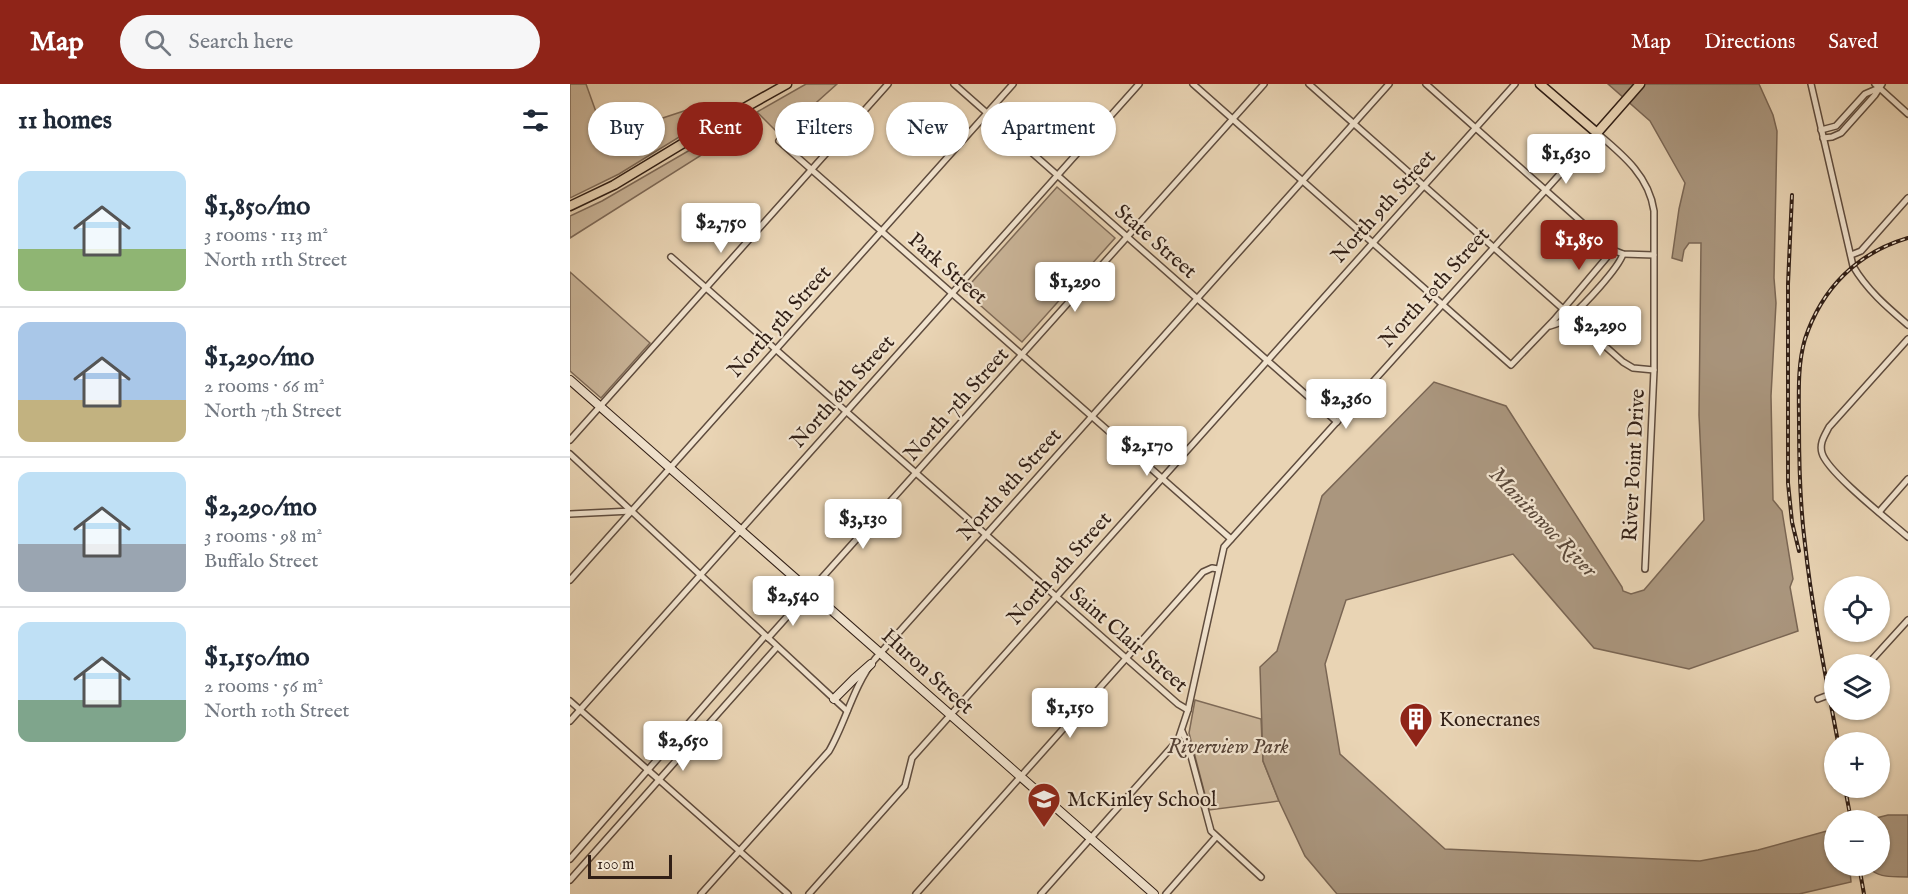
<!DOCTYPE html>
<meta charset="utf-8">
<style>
:root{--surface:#fff;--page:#f6f6f7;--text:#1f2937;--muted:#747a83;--line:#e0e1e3;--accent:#8f2418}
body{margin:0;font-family:"IM FELL English",serif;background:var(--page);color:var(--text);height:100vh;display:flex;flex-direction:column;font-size:22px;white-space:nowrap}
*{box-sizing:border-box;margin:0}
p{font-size:20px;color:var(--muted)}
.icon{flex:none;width:33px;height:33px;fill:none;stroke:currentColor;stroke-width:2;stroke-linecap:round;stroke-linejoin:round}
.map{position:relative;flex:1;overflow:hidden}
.drawer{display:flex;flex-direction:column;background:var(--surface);width:570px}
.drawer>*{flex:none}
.guide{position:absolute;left:18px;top:18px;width:570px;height:54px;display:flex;gap:12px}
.tools{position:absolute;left:1254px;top:492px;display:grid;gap:12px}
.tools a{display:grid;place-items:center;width:66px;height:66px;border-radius:50%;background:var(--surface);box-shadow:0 2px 4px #0004;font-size:30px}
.scale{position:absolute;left:18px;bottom:15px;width:84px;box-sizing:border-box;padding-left:6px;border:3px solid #311f16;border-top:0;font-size:16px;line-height:21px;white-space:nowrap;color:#311f16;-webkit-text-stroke:4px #f1e3ce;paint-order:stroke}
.price{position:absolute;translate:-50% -51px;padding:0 14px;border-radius:6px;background:#fff;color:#222;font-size:20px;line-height:39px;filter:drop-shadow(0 2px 3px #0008)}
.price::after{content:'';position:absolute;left:50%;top:36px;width:18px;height:14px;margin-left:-9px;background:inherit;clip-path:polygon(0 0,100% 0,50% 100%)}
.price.active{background:var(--accent);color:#fff}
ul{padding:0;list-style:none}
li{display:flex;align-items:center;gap:18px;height:150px;padding:0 18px}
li+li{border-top:2px solid var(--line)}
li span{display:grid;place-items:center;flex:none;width:168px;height:120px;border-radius:12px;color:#555}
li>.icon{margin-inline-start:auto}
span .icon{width:72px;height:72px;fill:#fffc;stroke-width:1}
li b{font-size:26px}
h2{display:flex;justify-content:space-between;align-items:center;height:72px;padding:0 18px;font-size:26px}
.tag{padding:0 21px;border-radius:27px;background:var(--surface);box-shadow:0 2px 4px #0004;font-size:21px;line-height:54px}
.tag.active{background:var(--accent);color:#fff}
header{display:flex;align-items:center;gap:36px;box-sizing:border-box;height:84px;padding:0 30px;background:var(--accent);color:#fff}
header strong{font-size:28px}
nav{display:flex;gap:33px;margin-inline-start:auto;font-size:21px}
.search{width:420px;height:54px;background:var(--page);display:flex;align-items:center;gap:15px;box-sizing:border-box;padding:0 21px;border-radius:33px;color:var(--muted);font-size:22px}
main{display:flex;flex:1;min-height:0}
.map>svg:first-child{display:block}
.green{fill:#cab599;stroke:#7e6a58;stroke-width:1.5}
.water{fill:#aa967e;stroke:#7a6654;stroke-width:1.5}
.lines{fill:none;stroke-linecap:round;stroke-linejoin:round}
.street-casing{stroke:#5f4c3e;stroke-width:8}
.secondary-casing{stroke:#311f16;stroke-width:10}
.primary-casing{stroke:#311f16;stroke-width:11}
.street{stroke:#f1e3ce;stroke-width:5}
.secondary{stroke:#f1e3ce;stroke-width:8}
.primary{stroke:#e9d4b4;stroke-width:8}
.rail-casing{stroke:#311f16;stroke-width:4}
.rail{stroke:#f1e3ce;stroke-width:1.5;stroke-dasharray:4.5;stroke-linecap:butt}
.labels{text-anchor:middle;stroke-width:4.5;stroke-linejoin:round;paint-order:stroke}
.street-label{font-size:21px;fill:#311f16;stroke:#f1e3ce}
.poi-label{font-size:21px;fill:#311f16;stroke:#f1e3ce;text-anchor:start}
.park-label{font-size:21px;font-style:italic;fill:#574437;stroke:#f1e3ce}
.water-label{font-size:22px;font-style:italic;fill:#5b493a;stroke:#f1e3ce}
</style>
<header>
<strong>Map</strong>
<div class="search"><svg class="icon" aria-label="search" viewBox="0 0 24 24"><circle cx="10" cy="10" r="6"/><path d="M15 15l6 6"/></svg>Search here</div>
<nav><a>Map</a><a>Directions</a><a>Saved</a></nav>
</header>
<main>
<section class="drawer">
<h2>11 homes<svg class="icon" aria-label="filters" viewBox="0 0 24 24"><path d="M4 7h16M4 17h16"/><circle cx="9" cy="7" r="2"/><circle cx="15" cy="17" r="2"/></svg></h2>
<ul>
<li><span style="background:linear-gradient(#bfe0f5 65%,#8fb573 0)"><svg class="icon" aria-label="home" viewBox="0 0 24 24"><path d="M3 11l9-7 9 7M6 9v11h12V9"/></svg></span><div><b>$1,850/mo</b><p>3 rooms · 113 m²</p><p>North 11th Street</p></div></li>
<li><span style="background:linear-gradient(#a9c7e8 65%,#c2b280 0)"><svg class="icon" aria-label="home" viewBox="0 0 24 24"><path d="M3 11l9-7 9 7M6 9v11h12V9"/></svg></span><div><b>$1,290/mo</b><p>2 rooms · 66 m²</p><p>North 7th Street</p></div></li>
<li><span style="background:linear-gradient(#bfe0f5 60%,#9aa5b1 0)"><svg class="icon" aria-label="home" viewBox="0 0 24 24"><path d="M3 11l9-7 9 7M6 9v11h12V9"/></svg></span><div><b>$2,290/mo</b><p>3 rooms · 98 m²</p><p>Buffalo Street</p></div></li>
<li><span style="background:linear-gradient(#bfe0f5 65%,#7fa58c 0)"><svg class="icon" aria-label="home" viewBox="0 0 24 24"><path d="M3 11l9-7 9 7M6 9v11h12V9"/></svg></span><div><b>$1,150/mo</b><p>2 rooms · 56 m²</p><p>North 10th Street</p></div></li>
</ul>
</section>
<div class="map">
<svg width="1338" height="810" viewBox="0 0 1338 810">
<rect width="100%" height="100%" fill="#e9d4b4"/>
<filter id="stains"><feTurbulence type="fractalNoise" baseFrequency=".00333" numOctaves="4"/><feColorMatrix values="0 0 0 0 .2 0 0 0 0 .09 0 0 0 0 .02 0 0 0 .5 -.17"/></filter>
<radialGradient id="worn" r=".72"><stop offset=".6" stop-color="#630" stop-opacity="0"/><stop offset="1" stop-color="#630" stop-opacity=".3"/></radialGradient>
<g class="green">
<path d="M0,0H16L35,53L117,26L124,44L49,90L0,114Z"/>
<path d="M236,0H267L210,51L187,28Z"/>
<path d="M175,34L177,38L149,60L0,154V132L32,117Z"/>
<path d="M487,103L545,154L452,258L394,207Z"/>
<path d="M0,188L80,259L31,314L0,287Z"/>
<path d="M625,616L691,635L693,677L709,717L639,726L619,649Z"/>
</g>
<path class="water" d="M1038,0H1189L1203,31L1207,47L1204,194L1206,219L1201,312L1203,416L1212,427L1223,495L1220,503L1228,547L1119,585L1024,564L943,470L776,516L755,580L770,670L875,765L1130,777L1188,766L1264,745V782H1310V736H1298L1318,731H1338V793C1320,792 1311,795 1297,783L1280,787L1281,798L1229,810H767L735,772L709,717L693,677L690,583L707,567L752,412L864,298L936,322L1052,503L1053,507L1061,510L1074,506L1134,436L1129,331L1131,159H1119L1114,166L1112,177L1102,174L1109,125L1115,99L1080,37Z"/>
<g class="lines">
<defs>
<g id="street">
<path d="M384,0L767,338"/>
<path d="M623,0L941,281L984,236L1043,166"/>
<path d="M739,0L1053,278L1063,284L1084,286"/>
<path d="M856,0L1043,166L1053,170L1084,171"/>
<path d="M1241,0L1283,182C1297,206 1317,223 1338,241"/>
<path d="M1305,0L1338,30"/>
<path d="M1251,46L1266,42L1295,10L1309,4"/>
<path d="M1253,54L1262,53L1271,49L1305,11L1312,0"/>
<path d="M209,57L661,455"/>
<path d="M1281,171L1291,167L1338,114"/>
<path d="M101,173L608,620L618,626"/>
<path d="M980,242C987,240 995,237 1001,232C1014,221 1048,185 1053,170"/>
<path d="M1338,255L1259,343C1255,351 1249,359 1252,369C1257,388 1321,438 1338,453"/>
<path d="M0,356L318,0"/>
<path d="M0,370L277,627"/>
<path d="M1309,428L1338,395"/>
<path d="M0,430L62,427"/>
<path d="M0,496L443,0"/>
<path d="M198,554L694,0"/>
<path d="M1298,580L1338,536"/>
<path d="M1248,615L1264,609"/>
<path d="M0,617L218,810"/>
<path d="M0,637L569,0"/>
<path d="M612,647L618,661L641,747L691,793"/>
<path d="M0,775L195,552"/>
<path d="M0,796L207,563"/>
<path d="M131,810L259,667C276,638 283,602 305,575L819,0"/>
<path d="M239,810L335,702L342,674L945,0"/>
<path d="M346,810L633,488L642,484L648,485"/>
<path d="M471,810L608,656L618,626L654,463L1027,49C1053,71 1079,92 1084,127V286L1075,485"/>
<path d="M596,810L646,753"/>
</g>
<g id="secondary">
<path d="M0,296L584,810"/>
<path d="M264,615L284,595L301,580"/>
</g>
<g id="primary">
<path d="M970,0L1027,49L1070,0"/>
<path d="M0,122L44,101L135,46L217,0"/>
</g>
</defs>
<use href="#street" class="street-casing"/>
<use href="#secondary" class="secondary-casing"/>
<use href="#primary" class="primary-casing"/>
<use href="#street" class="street"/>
<use href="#secondary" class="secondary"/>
<use href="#primary" class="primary"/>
<defs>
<g id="rail">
<path d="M1222,111L1218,200V399L1222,438L1229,467"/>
<path d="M1268,658C1256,594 1242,525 1235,460C1230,421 1229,381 1229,341C1229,313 1227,282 1235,255C1252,204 1287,169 1338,154"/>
<path d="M1275,704L1281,736"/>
<path d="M1289,782L1294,810"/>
</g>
</defs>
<use href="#rail" class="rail-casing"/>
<use href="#rail" class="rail"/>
</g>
<defs>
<symbol id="building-pin" viewBox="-11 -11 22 30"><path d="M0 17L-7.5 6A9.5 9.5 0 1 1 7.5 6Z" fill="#8f2418" stroke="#f1e3ce"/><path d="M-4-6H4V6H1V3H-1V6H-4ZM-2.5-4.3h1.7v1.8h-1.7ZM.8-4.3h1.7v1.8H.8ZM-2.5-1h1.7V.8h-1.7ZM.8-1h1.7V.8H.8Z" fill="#fff"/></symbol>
<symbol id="school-pin" viewBox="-11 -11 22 30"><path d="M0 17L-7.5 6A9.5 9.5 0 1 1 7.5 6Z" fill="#8f2418" stroke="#f1e3ce"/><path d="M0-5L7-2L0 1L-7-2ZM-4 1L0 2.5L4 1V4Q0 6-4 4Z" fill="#fff"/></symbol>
</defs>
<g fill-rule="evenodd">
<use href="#building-pin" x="827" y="616" width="38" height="52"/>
<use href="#school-pin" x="455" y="696" width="38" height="52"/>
</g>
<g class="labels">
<g class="street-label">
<text transform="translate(813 122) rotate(-48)" y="7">North 9th Street</text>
<text transform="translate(586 157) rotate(41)" y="7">State Street</text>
<text transform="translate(378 184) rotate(41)" y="7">Park Street</text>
<text transform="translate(864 203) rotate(-48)" y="7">North 10th Street</text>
<text transform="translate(209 237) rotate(-48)" y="7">North 5th Street</text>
<text transform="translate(272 307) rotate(-48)" y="7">North 6th Street</text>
<text transform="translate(386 320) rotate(-48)" y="7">North 7th Street</text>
<text transform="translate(1063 381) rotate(-87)" y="7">River Point Drive</text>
<text transform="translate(439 400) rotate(-48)" y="7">North 8th Street</text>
<text transform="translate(489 484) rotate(-48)" y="7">North 9th Street</text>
<text transform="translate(559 555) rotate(41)" y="7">Saint Clair Street</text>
<text transform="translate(358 587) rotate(42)" y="7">Huron Street</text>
</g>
<g class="poi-label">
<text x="869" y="642">Konecranes</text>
<text x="497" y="722">McKinley School</text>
</g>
<g class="park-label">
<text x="658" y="669">Riverview Park</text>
</g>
<g class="water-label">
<text transform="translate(974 437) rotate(46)" y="8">Manitowoc River</text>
</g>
</g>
<rect width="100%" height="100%" filter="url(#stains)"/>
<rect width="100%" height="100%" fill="url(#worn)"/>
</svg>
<div class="tools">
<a><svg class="icon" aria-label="locate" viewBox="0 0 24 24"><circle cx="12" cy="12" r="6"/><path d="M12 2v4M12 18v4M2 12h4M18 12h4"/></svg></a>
<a><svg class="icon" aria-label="layers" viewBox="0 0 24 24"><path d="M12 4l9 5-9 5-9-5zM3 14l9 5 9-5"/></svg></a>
<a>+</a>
<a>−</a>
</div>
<div class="scale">100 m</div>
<b class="price" style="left:996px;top:101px">$1,630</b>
<b class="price" style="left:151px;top:170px">$2,750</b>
<b class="price active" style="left:1009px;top:187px">$1,850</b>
<b class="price" style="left:505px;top:229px">$1,290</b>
<b class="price" style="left:1030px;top:273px">$2,290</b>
<b class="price" style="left:776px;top:346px">$2,360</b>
<b class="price" style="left:577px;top:393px">$2,170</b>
<b class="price" style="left:293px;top:466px">$3,130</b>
<b class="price" style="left:223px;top:543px">$2,540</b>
<b class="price" style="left:500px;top:655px">$1,150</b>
<b class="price" style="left:113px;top:688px">$2,650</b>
<div class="guide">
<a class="tag">Buy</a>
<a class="tag active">Rent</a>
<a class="tag">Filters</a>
<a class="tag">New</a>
<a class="tag">Apartment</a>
</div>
</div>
</main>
